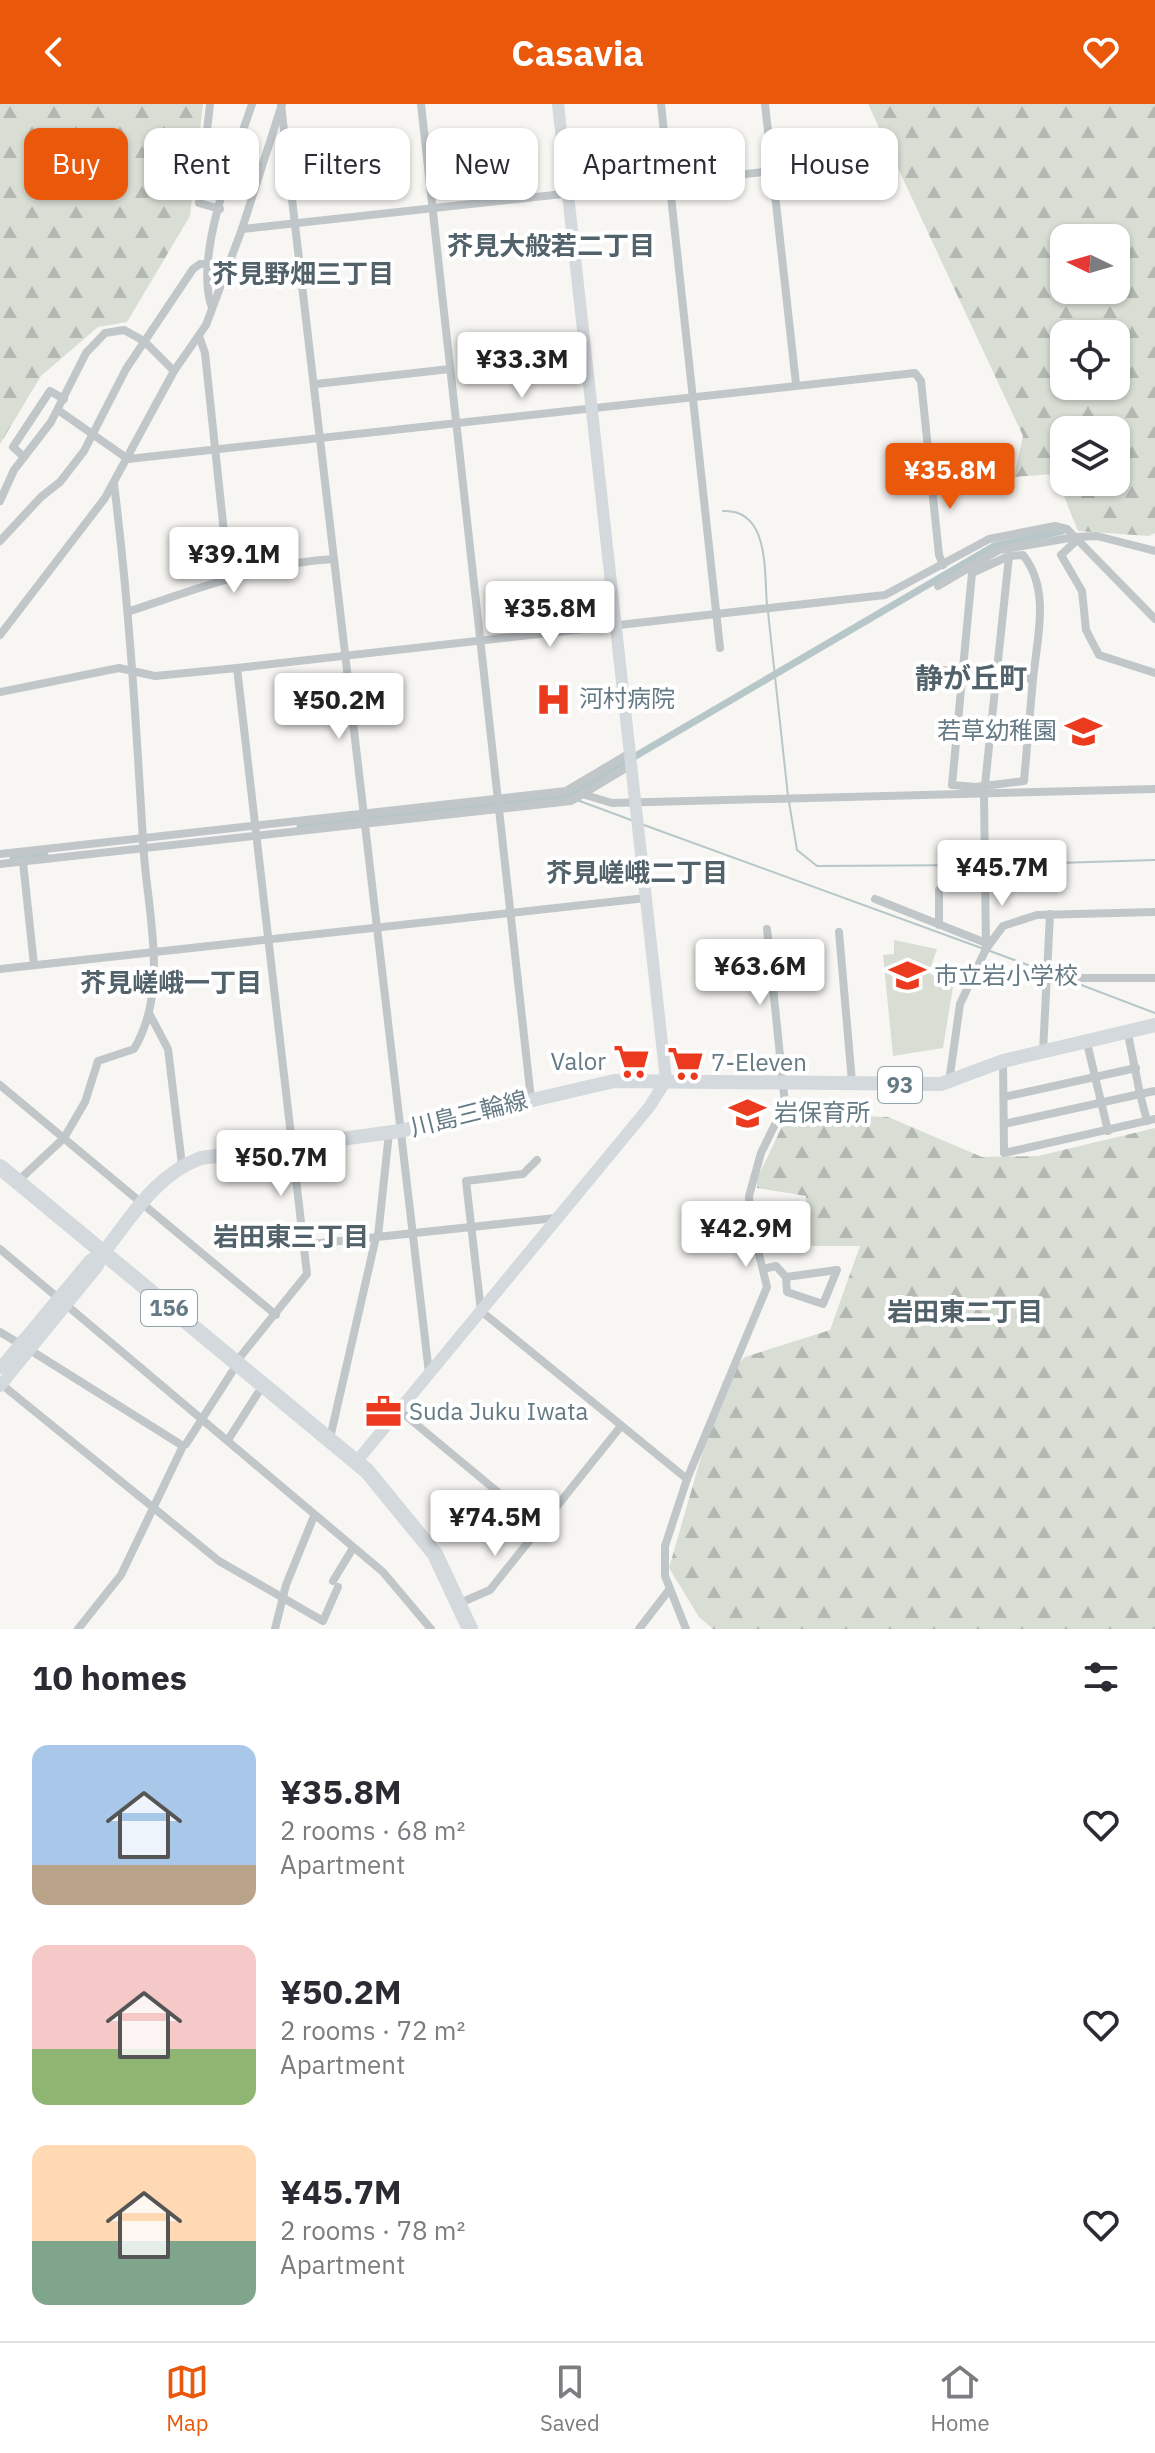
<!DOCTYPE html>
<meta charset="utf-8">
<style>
:root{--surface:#fff;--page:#f7f7f7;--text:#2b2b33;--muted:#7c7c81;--line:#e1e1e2;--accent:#ea580c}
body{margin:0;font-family:"IBM Plex Sans","Noto Sans JP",sans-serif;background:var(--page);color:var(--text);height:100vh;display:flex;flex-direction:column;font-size:30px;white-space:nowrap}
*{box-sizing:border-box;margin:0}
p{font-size:26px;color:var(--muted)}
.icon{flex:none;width:44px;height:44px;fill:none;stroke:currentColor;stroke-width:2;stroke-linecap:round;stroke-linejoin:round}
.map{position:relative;height:1525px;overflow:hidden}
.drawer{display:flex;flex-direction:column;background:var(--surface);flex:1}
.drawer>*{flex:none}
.banner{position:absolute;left:24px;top:24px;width:1108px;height:72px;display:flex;gap:16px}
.needle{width:52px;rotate:275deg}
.buttons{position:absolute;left:1050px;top:120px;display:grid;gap:16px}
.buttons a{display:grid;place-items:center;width:80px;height:80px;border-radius:16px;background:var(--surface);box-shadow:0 2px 6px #0004;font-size:40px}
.price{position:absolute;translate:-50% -68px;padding:0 18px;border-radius:8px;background:#fff;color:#222;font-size:26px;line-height:52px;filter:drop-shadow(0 2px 4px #0008)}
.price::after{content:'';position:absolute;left:50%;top:48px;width:24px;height:18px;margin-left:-12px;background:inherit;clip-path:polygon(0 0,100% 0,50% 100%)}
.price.selected{background:var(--accent);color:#fff}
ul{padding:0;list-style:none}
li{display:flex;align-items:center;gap:24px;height:200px;padding:0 32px}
li span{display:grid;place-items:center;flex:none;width:224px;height:160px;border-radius:16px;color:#555}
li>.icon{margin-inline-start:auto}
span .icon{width:96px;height:96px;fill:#fffc;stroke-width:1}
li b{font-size:34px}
h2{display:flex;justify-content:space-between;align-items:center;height:96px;padding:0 32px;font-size:34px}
.pill{padding:0 28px;border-radius:16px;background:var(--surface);box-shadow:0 2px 6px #0004;font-size:28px;line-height:72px}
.pill.selected{background:var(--accent);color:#fff}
header{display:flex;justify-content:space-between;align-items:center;height:104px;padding:0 32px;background:var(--accent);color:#fff;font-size:36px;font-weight:700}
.menu{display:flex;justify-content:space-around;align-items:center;height:112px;border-top:2px solid var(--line);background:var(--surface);font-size:22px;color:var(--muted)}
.menu a{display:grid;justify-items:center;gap:4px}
.menu .selected{color:var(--accent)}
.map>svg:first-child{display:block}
.grass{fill:#d8ded4}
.forest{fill:url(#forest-firs);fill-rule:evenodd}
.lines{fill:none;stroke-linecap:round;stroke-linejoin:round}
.stream{stroke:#b7c6c8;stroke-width:2}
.canal{stroke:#b7c6c8;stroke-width:7}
.street{stroke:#c1c7c9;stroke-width:8}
.secondary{stroke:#d4d9dd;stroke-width:12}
.primary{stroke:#d4d9dd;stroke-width:14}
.highway{stroke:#d4d9dd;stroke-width:16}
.labels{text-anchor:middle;stroke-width:8;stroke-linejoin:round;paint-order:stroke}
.shield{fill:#fff;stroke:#92a2aa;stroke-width:2}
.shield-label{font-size:22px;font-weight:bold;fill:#647a85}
.poi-label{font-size:24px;fill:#647a85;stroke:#fff;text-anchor:start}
.street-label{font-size:24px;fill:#647a85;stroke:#fff}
.neighbourhood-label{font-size:26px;font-weight:bold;fill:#52626a;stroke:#fff}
.quarter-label{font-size:28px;font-weight:bold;fill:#52626a;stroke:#fff}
</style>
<header><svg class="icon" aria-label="back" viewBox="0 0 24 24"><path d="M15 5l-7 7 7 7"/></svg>Casavia<svg class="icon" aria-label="heart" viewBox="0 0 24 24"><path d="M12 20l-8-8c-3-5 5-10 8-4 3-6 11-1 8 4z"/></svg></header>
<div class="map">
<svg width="1155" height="1525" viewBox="0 0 1155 1525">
<defs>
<pattern id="forest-firs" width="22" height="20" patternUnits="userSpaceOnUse" patternTransform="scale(2)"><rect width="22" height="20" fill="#d8ded4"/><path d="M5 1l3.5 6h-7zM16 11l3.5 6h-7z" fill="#b3b9b2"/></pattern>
</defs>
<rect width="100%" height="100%" fill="#f7f6f3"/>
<path class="grass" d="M894,836L937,845L929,869L953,883L943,944L893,952L883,851L894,850Z"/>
<g class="forest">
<path d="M0,0H203L190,112L127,218L98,223L41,272L0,340Z"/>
<path d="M868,0H1155V429L1149,432L1078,427L1055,370L1014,373L1023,332ZM1064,134H1116V186H1064ZM1064,230H1116V282H1064ZM1064,326H1116V378H1064Z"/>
<path d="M788,1010L888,1013L982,1053L1038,1052L1155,1024V1525H713L699,1513L669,1464L723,1277L745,1253L830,1226L860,1142H804L806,1092L757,1084V1075Z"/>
</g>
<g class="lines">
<g class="stream">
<path d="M723,407C770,405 764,468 767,501"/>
<path d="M768,508L788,692"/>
<path d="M577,696L631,716"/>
<path d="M789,698L797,746L817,762L980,761"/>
<path d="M644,721L984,845"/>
<path d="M987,761L1155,756"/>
<path d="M990,847L1044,867"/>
<path d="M1050,869L1155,909"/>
</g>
<g class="canal">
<path d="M300,723L569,691L994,442L1062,427"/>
<path d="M13,755L45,751"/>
</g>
<g class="street">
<path d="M210,0L199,99L220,105"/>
<path d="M421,0L531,995"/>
<path d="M661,0L720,544"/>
<path d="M765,0L796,280"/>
<path d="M281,1L429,1269"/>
<path d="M242,125L773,67"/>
<path d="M212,204C193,152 235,52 252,0"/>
<path d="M199,232L205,249L229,476"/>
<path d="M316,280L450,265"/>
<path d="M58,306L128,355L915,269L921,277L939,451L943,461"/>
<path d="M24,353L13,343L50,287L64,295"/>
<path d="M0,397L14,366L51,318L86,249L105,229L124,226L144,237L174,267"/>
<path d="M0,437L41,393L60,378L84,347L126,265L193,165L200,160H208"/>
<path d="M1076,437L1061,451L1082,487L1086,526L1099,551L1155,569"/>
<path d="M969,463L972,469L952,681L976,683L1024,677L1033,575"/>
<path d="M972,469L1009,452L984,690L986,845"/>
<path d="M938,482L999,446L1075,433L1097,432L1155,447"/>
<path d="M130,507C197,485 263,459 334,455"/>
<path d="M0,531L105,394L174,267L206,221L242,125L282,0"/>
<path d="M932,565L1033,575C1037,534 1051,486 1023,451L1009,452"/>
<path d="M0,588L119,564L155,572L237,564L885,491L989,435L1055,422L1067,425L1155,515"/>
<path d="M582,690L612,699L1155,685"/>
<path d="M0,750L566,687L630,649"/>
<path d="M23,758L34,861"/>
<path d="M0,760L571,697L631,661"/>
<path d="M939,786V821"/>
<path d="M875,795L986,839"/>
<path d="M839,828L852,978"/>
<path d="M1046,862L1079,874H1155"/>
<path d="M0,865L646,794"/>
<path d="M150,911L168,945L182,1061"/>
<path d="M1128,930L1140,990L1155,987"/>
<path d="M1087,939L1108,1027"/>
<path d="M1043,948L1050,810"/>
<path d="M1003,957L1004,1049L1155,1015"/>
<path d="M949,978L960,900L986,845L1003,822L1037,811L1155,808"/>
<path d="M0,981L276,1211"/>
<path d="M1004,993L1136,964"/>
<path d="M1004,1020L1140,990L1147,1017"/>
<path d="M537,1056L523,1070L466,1077L481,1207L687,1375"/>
<path d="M18,1077L64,1034L85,998L98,957L134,945C171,883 146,804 143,737C136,617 129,499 114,380"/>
<path d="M378,1132L389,1029"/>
<path d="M302,1141L556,1114"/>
<path d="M0,1145L383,1468L431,1525"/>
<path d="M763,1165L776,1162L786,1173L837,1166L823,1200L787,1188L786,1173"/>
<path d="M0,1228L20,1240"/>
<path d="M30,1246L183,1342L121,1471L78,1525"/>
<path d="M236,1258L307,1170L237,564"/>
<path d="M0,1279L219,1457L323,1517L338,1483"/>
<path d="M399,1306L540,1423"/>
<path d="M330,1334L376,1133"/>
<path d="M228,1336L258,1289"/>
<path d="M186,1340L232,1268"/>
<path d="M333,1477L353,1444"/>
<path d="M460,1499L490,1486L621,1322"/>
<path d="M275,1525L286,1481L314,1412"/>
<path d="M639,1525L669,1486"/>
<path d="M686,1525L665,1472V1442L687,1375L767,1183L750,1113L749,1092L761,1049L785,1000L767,825"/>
</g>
<g class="secondary">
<path d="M0,1264L90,1156L103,1149"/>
<path d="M0,1282L98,1162L103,1149"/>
<path d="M357,1357L650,1002L666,976L558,0"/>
</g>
<path class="primary" d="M103,1149C133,1111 155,1071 201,1054L400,1027L614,977L941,980L1003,957L1155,921"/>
<path class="highway" d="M0,1063L367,1367L435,1450L470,1525"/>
</g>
<defs>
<symbol id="hospital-bare" viewBox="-9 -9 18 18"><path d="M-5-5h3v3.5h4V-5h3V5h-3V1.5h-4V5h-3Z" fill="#eb3a1e" stroke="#fff" stroke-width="2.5" paint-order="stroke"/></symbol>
<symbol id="school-bare" viewBox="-9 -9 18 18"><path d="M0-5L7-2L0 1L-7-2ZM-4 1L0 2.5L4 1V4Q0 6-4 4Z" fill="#eb3a1e" stroke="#fff" stroke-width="2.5" paint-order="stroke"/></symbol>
<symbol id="supermarket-bare" viewBox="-9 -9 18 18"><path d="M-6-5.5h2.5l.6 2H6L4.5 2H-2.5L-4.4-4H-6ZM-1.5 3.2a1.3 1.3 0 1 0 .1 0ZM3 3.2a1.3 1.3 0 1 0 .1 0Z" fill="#eb3a1e" stroke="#fff" stroke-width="2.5" paint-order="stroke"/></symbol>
<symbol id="office-bare" viewBox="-9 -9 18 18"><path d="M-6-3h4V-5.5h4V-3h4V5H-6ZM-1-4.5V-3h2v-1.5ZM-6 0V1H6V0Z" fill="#eb3a1e" stroke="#fff" stroke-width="2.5" paint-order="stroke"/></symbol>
</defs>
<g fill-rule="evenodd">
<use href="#hospital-bare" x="528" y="570" width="51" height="51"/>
<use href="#school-bare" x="1058" y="602" width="51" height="51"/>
<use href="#school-bare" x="882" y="846" width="51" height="51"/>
<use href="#supermarket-bare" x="606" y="932" width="51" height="51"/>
<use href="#supermarket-bare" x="660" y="934" width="51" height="51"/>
<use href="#school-bare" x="722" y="984" width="51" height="51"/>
<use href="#office-bare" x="358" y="1282" width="51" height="51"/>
</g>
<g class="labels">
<g class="shield">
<rect x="878" y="963" width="44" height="36" rx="6"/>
<rect x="141" y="1186" width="56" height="36" rx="6"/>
</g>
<g class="shield-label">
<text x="900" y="989">93</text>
<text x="169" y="1212">156</text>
</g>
<g class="poi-label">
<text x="579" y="603">河村病院</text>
<text x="1057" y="635" text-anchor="end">若草幼稚園</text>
<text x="934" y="880">市立岩小学校</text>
<text x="606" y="966" text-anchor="end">Valor</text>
<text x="711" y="967">7-Eleven</text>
<text x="774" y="1017">岩保育所</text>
<text x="409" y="1316">Suda Juku Iwata</text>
</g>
<g class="street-label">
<text transform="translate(469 1010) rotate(-14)" y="8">川島三輪線</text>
</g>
<g class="neighbourhood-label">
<text x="551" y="151">芥見大般若二丁目</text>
<text x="303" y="179">芥見野畑三丁目</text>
<text x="637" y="778">芥見嵯峨二丁目</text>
<text x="171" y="888">芥見嵯峨一丁目</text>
<text x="291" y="1142">岩田東三丁目</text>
<text x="965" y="1217">岩田東二丁目</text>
</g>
<g class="quarter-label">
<text x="971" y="584">静が丘町</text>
</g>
</g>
</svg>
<div class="buttons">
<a><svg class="needle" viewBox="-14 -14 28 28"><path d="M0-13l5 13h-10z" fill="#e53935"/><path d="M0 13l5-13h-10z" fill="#7c7c81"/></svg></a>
<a><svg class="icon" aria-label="locate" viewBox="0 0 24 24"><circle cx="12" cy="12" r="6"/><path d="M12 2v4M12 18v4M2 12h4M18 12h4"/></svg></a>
<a><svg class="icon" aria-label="layers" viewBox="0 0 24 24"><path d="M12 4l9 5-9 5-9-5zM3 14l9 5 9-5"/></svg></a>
</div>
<b class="price" style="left:522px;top:296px">¥33.3M</b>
<b class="price selected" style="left:950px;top:407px">¥35.8M</b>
<b class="price" style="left:234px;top:491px">¥39.1M</b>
<b class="price" style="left:550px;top:545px">¥35.8M</b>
<b class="price" style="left:339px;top:637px">¥50.2M</b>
<b class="price" style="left:1002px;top:804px">¥45.7M</b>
<b class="price" style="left:760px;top:903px">¥63.6M</b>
<b class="price" style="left:281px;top:1094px">¥50.7M</b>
<b class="price" style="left:746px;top:1165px">¥42.9M</b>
<b class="price" style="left:495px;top:1454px">¥74.5M</b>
<div class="banner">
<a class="pill selected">Buy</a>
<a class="pill">Rent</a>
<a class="pill">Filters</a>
<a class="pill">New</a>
<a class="pill">Apartment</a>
<a class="pill">House</a>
</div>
</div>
<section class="drawer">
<h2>10 homes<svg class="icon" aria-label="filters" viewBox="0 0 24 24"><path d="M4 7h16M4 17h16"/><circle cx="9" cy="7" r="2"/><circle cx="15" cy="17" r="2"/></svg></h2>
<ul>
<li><span style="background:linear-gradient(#a9c7e8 75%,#b9a48a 0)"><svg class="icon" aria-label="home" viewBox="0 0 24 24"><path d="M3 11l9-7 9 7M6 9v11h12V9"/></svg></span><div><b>¥35.8M</b><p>2 rooms · 68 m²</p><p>Apartment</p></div><svg class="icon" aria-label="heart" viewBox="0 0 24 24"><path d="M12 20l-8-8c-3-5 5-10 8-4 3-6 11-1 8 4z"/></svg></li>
<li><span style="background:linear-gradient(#f6c9c9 65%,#8fb573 0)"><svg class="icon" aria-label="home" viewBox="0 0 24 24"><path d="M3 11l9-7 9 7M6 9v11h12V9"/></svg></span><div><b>¥50.2M</b><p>2 rooms · 72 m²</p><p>Apartment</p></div><svg class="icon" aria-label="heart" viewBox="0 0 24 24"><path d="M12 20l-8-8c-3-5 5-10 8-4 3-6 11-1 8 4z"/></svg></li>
<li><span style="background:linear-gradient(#ffd9b3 60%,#7fa58c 0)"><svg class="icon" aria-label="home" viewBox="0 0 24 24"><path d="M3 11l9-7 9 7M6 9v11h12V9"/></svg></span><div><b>¥45.7M</b><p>2 rooms · 78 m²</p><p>Apartment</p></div><svg class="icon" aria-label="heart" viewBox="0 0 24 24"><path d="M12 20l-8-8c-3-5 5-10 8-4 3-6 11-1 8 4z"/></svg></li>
</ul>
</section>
<nav class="menu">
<a class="selected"><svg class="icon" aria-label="map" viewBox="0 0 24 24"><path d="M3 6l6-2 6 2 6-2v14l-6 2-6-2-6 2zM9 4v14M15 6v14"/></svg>Map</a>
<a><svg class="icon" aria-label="saved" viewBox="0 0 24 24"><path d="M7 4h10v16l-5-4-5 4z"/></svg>Saved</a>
<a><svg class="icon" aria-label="home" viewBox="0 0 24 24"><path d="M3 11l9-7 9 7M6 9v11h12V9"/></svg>Home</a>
</nav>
